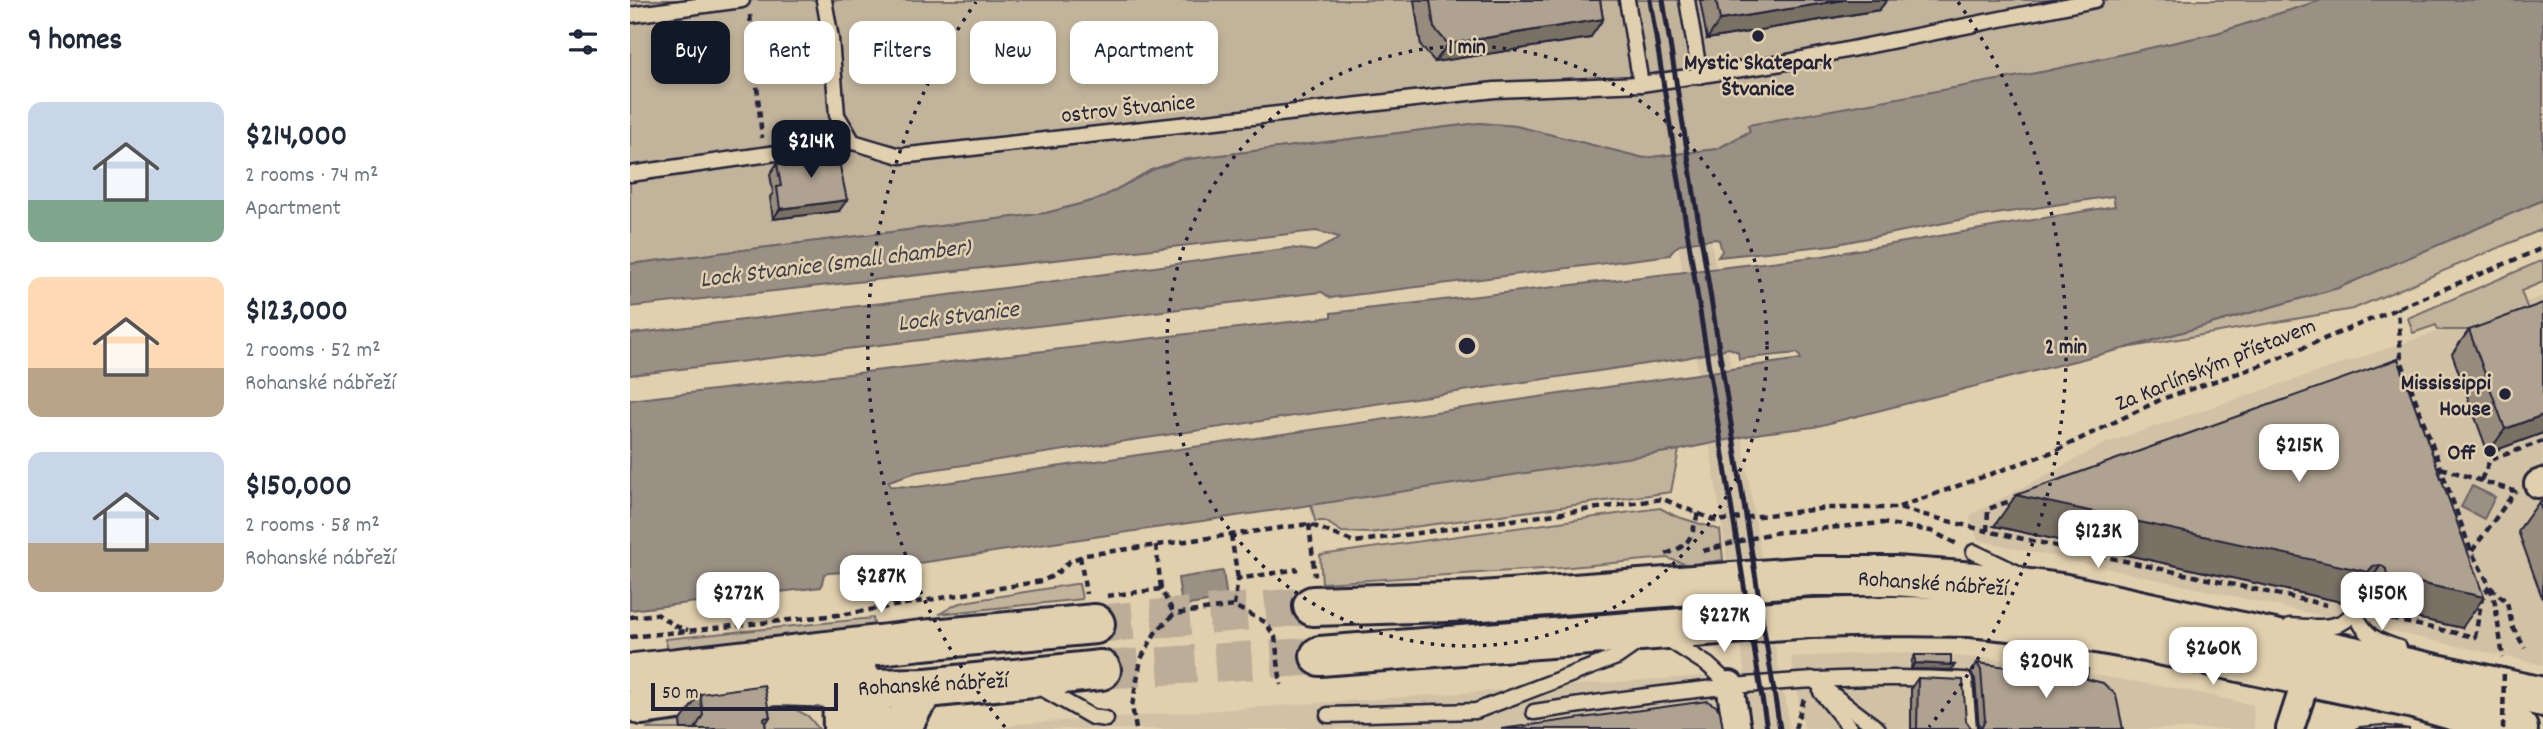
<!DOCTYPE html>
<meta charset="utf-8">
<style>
:root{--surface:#fff;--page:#f6f6f7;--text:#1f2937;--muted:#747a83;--accent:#111827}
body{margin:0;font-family:Dekko,sans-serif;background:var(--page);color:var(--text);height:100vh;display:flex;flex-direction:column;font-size:26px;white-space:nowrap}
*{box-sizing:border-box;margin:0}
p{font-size:23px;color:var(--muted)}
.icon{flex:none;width:38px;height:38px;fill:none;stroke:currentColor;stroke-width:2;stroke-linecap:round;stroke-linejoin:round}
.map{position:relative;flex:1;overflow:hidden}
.sheet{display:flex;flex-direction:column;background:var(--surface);width:630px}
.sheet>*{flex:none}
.banner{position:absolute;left:21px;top:21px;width:665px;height:63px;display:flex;gap:14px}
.scale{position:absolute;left:21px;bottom:18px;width:187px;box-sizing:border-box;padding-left:7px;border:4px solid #22223b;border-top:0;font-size:19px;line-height:24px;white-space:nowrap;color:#22223b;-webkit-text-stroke:5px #e1d0ae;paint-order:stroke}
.price{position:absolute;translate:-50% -60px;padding:0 16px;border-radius:14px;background:#fff;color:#222;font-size:23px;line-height:46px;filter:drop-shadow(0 2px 4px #0008)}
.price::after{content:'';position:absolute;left:50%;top:42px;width:21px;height:16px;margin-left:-10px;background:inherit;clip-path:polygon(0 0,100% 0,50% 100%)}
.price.active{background:var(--accent);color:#fff}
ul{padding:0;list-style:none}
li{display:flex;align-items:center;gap:21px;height:175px;padding:0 28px}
li span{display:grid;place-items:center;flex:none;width:196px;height:140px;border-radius:14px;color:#555}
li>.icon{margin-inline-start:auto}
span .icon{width:84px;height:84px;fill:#fffc;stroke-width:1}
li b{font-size:30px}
h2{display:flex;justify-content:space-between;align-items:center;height:84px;padding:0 28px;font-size:30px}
.tag{padding:0 24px;border-radius:14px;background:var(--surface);box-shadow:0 4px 10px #0003;font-size:24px;line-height:63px}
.tag.active{background:var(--accent);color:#fff}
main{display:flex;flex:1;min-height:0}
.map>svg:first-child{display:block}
.built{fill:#d2c2a5}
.green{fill:#c2b49b;stroke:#726b6b;stroke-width:2}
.water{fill:#9b9084;stroke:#6b6467;stroke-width:2;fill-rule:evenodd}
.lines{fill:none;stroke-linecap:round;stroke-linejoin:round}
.secondary-tunnel{stroke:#bbad97;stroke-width:38;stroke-dasharray:38 19;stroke-linecap:butt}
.service-casing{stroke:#22223b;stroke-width:19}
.minor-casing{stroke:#22223b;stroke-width:32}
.secondary-casing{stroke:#22223b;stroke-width:44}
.path{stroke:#22223b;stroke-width:4.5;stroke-dasharray:7 5;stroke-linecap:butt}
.service{stroke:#e1d0ae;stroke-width:14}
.minor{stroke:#e1d0ae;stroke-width:26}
.secondary{stroke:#e1d0ae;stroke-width:38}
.rail{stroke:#22223b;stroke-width:5}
.path-bridge{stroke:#22223b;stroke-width:4.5;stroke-dasharray:7 5;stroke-linecap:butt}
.wall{fill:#968b7c;stroke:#22223b;stroke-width:2}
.shaded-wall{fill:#7a7165;stroke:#22223b;stroke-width:2}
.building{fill:#afa290;stroke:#22223b;stroke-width:2}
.ring{fill:none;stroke:#22223b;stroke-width:3.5;stroke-dasharray:3.5 7}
.poi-dot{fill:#22223b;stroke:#e1d0ae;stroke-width:2.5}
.labels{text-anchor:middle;stroke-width:5;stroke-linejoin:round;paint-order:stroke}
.poi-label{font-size:23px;font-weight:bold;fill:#22223b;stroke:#e1d0ae;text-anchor:end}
.street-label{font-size:23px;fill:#22223b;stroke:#e1d0ae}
.water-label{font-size:24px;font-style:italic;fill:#403e4d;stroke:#e1d0ae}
.centre{fill:#22223b;stroke:#e1d0ae;stroke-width:3.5}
.ring-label{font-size:21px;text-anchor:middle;font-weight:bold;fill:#22223b;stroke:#e1d0ae;stroke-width:5;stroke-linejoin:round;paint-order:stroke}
</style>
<main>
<section class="sheet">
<h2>9 homes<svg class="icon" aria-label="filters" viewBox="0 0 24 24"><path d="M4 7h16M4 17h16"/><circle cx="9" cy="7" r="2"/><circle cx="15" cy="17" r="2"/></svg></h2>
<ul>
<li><span style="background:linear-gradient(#c9d6e8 70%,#7fa58c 0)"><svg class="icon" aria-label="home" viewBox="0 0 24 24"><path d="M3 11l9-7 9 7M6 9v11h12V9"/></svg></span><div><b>$214,000</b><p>2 rooms · 74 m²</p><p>Apartment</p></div></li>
<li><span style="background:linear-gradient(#ffd9b3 65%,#b9a48a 0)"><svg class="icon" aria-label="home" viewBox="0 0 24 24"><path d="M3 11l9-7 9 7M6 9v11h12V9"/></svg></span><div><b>$123,000</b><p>2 rooms · 52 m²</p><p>Rohanské nábřeží</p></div></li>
<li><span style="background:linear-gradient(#c9d6e8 65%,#b9a48a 0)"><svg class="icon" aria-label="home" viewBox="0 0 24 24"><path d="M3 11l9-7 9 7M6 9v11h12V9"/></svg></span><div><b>$150,000</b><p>2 rooms · 58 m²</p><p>Rohanské nábřeží</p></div></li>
</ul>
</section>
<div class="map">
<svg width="1913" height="729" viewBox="0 0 1913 729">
<rect width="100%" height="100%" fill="#e1d0ae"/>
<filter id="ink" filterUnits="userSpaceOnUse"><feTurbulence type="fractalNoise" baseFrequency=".0143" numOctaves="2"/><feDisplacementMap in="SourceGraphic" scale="14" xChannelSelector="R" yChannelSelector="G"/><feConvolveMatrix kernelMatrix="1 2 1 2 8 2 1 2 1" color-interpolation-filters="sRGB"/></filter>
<g filter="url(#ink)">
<g class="built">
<path d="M1065,140L1153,695L1155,696L1157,707L1159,729H1125L1119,701L1033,145Z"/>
<path d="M1913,296V665L1348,540L1339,516L1476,443Z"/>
<path d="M1264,652L1367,659L1550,689L1623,705L1624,729H1174L1161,657Z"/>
<path d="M1073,676L1113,698L1116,729H367L388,724Z"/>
</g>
<g class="green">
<path d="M0,0H1692L1587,33L1417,71L1118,126L1120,131L1087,149L1014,158L886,126L849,123L551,160L521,170L469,199L416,213L0,264Z"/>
<path d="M1913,200V229L1723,309L1496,348L1708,288Z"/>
<path d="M1913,260V282L1891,291L1901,318L1842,330H1808L1806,325L1783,333L1778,318Z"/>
<path d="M1049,450L1041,492L739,533L712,532L695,521H685L681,504Z"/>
<path d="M1030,508L1045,516L1090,530L1093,560L1058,565L1037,558L929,568L692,583L690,555Z"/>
<path d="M445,584H449L452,599L309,614L327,604L340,601Z"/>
<path d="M243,618L245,630L39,652L35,639Z"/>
<path d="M157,705L178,716L189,729H118L114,709Z"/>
<path d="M49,714L51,729H16Z"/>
</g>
<g class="water">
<path d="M1692,0H1913V200L1708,288L1496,348L1184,427L1132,433L1049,450L850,480L235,571L199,573L194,574L191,587L0,610V400L701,317V313L1192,256L1485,206L1483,196L1340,218L1202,245L1088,257L1092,251L1089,240L1085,239C1071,241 1045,240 1040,255L700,298L692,292L666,295L0,375V334L375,288L661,248L685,251L708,239L709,237L686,231C458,258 229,280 0,307V264L416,213L469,199L522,170L551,160L849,123L886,126L1014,158L1087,149L1120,132L1118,125L1417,71L1587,33ZM1099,348L1108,352L1109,359L1168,353L1171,359L287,487L260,486L259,481L287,472L1056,358Z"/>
<path d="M1842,486L1865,497L1854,519L1831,507Z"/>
<path d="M593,571L597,599L552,606L548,578Z"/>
</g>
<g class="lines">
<g class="secondary-tunnel">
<path d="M465,624L683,606"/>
<path d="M471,670L690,656"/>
</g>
<defs>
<g id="service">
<path d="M194,0L201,39L207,115L223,142L270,156L865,90L1011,84L1152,63L1465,0"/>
<path d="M997,0L1011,84"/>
<path d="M1057,0L1070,76"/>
<path d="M0,15L112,0"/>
<path d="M0,174L223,142"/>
<path d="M1344,552L1392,575"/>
<path d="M1724,611C1735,636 1744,640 1769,648"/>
<path d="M1660,626C1682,627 1719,633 1726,605"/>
<path d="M1036,638L1078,665L1100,685"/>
<path d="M1182,679L1248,729"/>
<path d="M408,686L462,717L476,719"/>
<path d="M1191,692L1221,729"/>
<path d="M904,712C1047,690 1190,672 1335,680L1339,729"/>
<path d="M698,715L846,711L987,657L1010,641"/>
</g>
<g id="minor">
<path d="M1908,484L1913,482"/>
<path d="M1100,685L1107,729"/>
<path d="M1660,729L1677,677"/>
</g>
<g id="secondary">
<path d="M683,606L852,601L1182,576H1265L1345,582L1431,593L1913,697"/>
<path d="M690,656L1180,618L1262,616L1341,617L1426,626L1501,639L1784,699L1888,729"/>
<path d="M226,668L240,702L244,729"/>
<path d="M5,673L292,640L465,624"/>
<path d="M12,705L146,686L235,689L297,688L471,670"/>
<path d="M213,729L212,688L216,662"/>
<path d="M271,729L284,704L297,688"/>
</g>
</defs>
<use href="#service" class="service-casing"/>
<use href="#minor" class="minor-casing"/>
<use href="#secondary" class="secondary-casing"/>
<g class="path">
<path d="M120,15L132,138"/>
<path d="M1811,468L1884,491"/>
<path d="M1851,480L1860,460L1913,441"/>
<path d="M1269,507L1425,451L1532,399L1629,366L1913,248"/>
<path d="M679,524L685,576"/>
<path d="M1357,531L1358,509L1388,498"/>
<path d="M601,535L608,579"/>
<path d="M526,545L531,589"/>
<path d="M1073,551L1142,533L1253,523L1301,531L1327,544"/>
<path d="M1842,551L1886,490"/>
<path d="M1036,554C1061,545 1061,538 1068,513"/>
<path d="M450,556L456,594"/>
<path d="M1860,587L1865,603L1873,658"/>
<path d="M1860,587L1877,602L1882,626L1895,648"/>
<path d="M477,596L531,589L544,614"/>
<path d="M604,606L608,579L668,569"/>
<path d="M0,617L27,614L45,626L58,630"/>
<path d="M1750,617L1845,637L1852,597L1860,586L1841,551L1771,360L1768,307"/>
<path d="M0,637L216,614L412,581L425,575L440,561L455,555L679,524L724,542L1033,499L1086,521L1198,508H1268L1357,531L1697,605"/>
<path d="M506,729L502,706L511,659L525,633L544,614L604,606L635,622L645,637L651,685"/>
<path d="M1165,729L1174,699"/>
</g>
<use href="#service" class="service"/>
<use href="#minor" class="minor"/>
<use href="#secondary" class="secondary"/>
<g class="rail">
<path d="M1020,0L1137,729"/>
<path d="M1033,0L1150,729"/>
</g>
<path class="path-bridge" d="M1873,729L1874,666"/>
</g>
<g class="wall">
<path d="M784,0H970L973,19L960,38L805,62L791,46Z"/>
<path d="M1070,0H1257L1249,10L1077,39Z"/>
<path d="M161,155L209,211L143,219L140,197L143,193L140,174L147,164L154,163Z"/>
<path d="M1839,330L1913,433L1858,453L1822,354Z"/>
<path d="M1768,359L1832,628L1735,607L1734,600L1729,596L1721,597L1716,603L1364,526Z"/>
<path d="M1913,501V600L1888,531L1909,502Z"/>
<path d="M1285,655L1321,670L1281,669L1282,660Z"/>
<path d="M1347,663L1457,679L1349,728L1345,679L1341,673Z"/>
<path d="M1288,678L1336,721L1341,728L1345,729H1281V688Z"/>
<path d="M70,694L140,717L135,725L136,729H51L50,722Z"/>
</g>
<g class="shaded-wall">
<path d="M1214,0H1257L1249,10L1077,39L1090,20Z"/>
<path d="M973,19L960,38L805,62L818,44Z"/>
<path d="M217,200L209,211L143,219L150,209Z"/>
<path d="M1913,415V433L1858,453L1875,429Z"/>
<path d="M1386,495L1743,566L1751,565L1729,596L1721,597L1716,603L1364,526Z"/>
<path d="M1757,576L1854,597L1832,628L1735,607Z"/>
<path d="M1285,663L1325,665L1321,670L1281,669Z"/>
</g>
<g class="building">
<path d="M800,0H970L973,19L818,44L804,28Z"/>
<path d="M1086,0H1214L1090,20Z"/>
<path d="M192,150H199L200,158L208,157L217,200L150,209L147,187L151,186L147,164L165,162L161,155Z"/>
<path d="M1913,303V415L1875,429L1839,330Z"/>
<path d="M1768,359L1854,597L1757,576L1756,569L1751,565L1743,566L1738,572L1386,495Z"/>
<path d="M1913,501V514L1909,502Z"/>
<path d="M1285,655H1321V664L1325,665L1285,663Z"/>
<path d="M1347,663L1369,666L1458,669L1457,679L1473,683L1486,695L1493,729H1346L1352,727L1355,720L1351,670Z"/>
<path d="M1288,678L1333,680L1336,721L1341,728L1345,729H1287Z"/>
<path d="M134,685L140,717L134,718L136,729H65L73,715L70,694Z"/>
<path d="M1077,701L1086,706L1090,711L1093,729H871Z"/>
<path d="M1752,725L1780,729H1725L1730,727Z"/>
</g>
</g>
<g class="ring">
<circle cx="837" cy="346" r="300"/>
<path d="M375 727A599 599 0 0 1 346 2M1328 2A599 599 0 0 1 1299 727"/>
</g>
<g class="poi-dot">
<circle cx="1128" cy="36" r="7"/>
<circle cx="1875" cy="394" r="7"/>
<circle cx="1860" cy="451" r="7"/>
</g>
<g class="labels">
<g class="poi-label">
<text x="1128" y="69" text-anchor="middle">Mystic Skatepark<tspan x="1128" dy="26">Štvanice</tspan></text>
<text x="1861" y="389">Mississippi<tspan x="1861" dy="26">House</tspan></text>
<text x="1846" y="459">Off</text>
</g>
<g class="street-label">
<text transform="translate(498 107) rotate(-6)" y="8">ostrov Štvanice</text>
<text transform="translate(1585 363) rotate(-22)" y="8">Za Karlínským přístavem</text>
<text transform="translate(1303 582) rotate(4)" y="8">Rohanské nábřeží</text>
<text transform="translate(303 683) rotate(-3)" y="8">Rohanské nábřeží</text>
</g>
<g class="water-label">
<text transform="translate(205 262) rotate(-7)" y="8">Lock Stvanice (small chamber)</text>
<text transform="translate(328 315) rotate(-7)" y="8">Lock Stvanice</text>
</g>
</g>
<circle cx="837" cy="346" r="10" class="centre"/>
<g class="ring-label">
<text x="837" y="53">1 min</text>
<text x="1436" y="353">2 min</text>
</g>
</svg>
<div class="scale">50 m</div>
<b class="price active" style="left:181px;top:180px">$214K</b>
<b class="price" style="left:1669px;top:484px">$215K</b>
<b class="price" style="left:1468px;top:570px">$123K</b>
<b class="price" style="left:251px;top:615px">$287K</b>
<b class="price" style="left:108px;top:632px">$272K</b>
<b class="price" style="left:1752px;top:632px">$150K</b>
<b class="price" style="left:1094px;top:654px">$227K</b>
<b class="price" style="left:1583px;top:687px">$260K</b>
<b class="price" style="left:1416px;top:700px">$204K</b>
<div class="banner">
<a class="tag active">Buy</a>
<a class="tag">Rent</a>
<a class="tag">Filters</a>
<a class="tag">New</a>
<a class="tag">Apartment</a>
</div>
</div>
</main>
